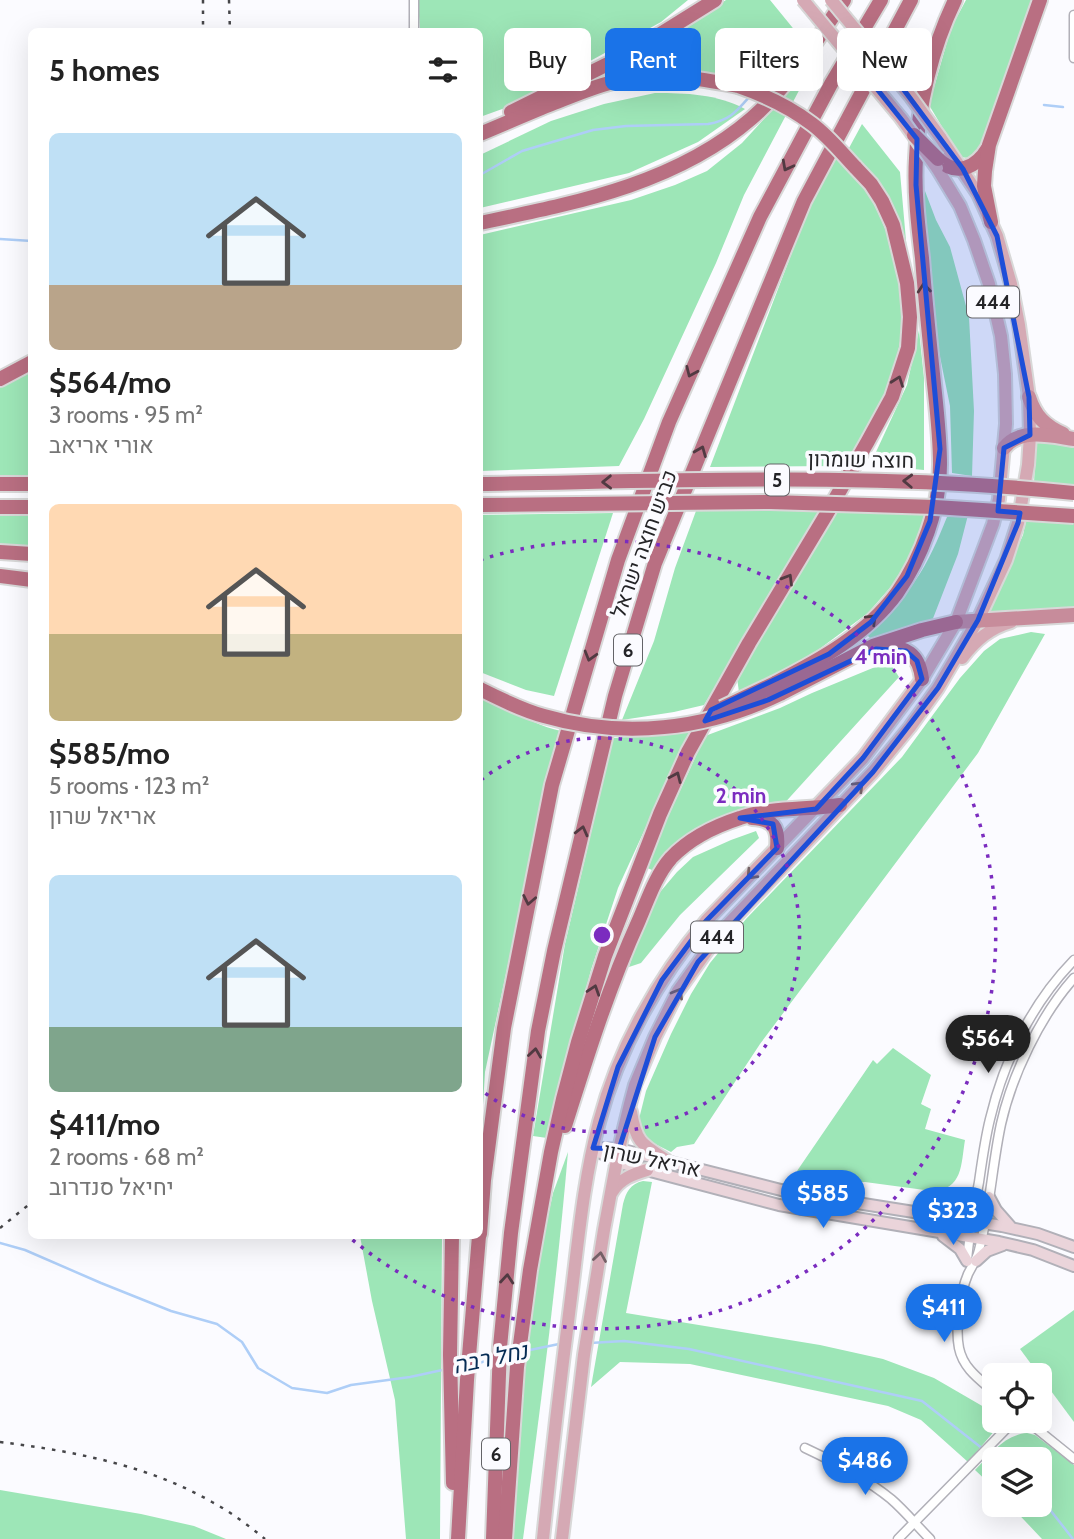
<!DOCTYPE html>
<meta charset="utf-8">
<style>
:root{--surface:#fff;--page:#f6f6f6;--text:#222;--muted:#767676;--accent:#1a73e8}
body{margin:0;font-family:Cabin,Heebo,sans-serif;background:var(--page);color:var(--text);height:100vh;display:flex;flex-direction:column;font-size:26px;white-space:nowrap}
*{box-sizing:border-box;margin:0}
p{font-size:23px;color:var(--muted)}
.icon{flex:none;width:38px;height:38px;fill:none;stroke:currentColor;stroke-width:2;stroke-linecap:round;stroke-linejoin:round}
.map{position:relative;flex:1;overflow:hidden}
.drawer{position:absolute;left:28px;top:28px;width:455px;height:1211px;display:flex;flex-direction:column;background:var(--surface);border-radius:10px;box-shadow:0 7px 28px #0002}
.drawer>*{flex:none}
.guide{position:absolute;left:504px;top:28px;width:464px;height:63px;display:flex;gap:14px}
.controls{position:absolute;left:982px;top:1363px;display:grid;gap:14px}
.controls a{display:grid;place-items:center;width:70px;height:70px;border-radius:10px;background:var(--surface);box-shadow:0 7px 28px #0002;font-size:35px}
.price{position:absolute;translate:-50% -60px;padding:0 16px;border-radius:24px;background:var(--accent);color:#fff;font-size:23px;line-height:46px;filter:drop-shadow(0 2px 4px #0008)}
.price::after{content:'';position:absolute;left:50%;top:42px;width:21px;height:16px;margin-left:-10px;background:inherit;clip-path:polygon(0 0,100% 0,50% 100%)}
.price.on{background:#222;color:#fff}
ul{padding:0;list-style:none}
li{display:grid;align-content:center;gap:14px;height:371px;padding:0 21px}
li span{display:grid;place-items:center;height:217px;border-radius:10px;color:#555}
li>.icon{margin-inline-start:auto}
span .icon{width:126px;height:126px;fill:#fffc;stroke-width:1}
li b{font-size:30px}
h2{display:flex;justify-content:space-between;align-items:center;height:84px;padding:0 21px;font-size:30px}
.tag{padding:0 24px;border-radius:10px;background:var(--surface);box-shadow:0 7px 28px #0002;font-size:24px;line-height:63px}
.tag.on{background:var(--accent);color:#fff}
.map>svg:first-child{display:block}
.green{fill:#9de6b7}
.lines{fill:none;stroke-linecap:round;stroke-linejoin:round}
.stream{stroke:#aecef7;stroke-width:2.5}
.minor-casing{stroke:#b1b0b8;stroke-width:11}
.secondary-casing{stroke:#b1b0b8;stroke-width:14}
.primary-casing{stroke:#d8d8d8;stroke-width:16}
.trunk-casing{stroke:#d8d8d8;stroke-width:18}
.motorway-casing{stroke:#d8d8d8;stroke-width:18}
.minor{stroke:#fff;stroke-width:8}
.secondary{stroke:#ead4da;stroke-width:10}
.primary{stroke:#d5a9b4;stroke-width:12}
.trunk{stroke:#c78c9b;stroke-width:14}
.motorway{stroke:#b96f82;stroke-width:14}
.rail{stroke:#464649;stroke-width:2.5;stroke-dasharray:3.5 7;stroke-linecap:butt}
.primary-bridge-casing{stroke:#d8d8d8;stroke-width:16;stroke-linecap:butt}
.motorway-bridge-casing{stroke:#d8d8d8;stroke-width:18;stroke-linecap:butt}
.primary-bridge{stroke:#d5a9b4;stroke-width:12}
.motorway-bridge{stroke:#b96f82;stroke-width:14}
.oneway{stroke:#513a42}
.oneway2{stroke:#746066}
.marked{fill:#1d4ed8;fill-opacity:0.2;stroke:#1d4ed8;stroke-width:5;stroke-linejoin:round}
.ring{fill:none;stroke:#7b2cbf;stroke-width:3.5;stroke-dasharray:3.5 7}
.labels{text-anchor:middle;stroke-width:7;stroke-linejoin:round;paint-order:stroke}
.shield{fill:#fbfbff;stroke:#646468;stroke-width:2}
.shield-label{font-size:19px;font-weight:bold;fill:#242427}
.street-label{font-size:21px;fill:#242427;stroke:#fbfbff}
.water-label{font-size:23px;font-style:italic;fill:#062c55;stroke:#fbfbff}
.centre{fill:#7b2cbf;stroke:#fbfbff;stroke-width:3.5}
.ring-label{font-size:21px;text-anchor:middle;font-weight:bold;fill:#7b2cbf;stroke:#fbfbff;stroke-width:7;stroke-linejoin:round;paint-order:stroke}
</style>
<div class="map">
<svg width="1074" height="1539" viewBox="0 0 1074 1539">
<rect width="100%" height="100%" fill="#fbfbff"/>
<g class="green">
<path d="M418,0H688L661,22L505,108L480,117V32L420,31Z"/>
<path d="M726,0H770L801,38L764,89L745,77L668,69L639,70L550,97L688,25Z"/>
<path d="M966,0H1034L985,144C977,154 973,160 960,157L929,105L951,28Z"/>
<path d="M814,62L744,195L716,263L644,419L619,466L480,471V235L631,200L675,185L707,171L742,143L798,82Z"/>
<path d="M655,93C686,93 717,94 745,109L698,142L629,173L480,208V155L551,121L604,104Z"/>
<path d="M862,124L900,172L907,252L889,198L849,148Z"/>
<path d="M834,157C843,165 854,173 861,183C873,200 881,218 888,236C910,296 907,346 880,404C871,425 858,445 846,466L710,467L812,200Z"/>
<path d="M925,191L936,220L950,247L969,317L974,411L972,476L952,473L950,406L935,332L929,287L925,214Z"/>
<path d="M919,330L924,378V470L870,465L907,385Z"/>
<path d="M31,370V481H0V386Z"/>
<path d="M1036,440L1074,448V488L1034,483Z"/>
<path d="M824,507L704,705L674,712L622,720L654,641L675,568L696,511Z"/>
<path d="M838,509L928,515L912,560L895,582L868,613L818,650L770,678L739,692L737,678Z"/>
<path d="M0,513H31V548L0,546Z"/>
<path d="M613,513L554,696L526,690L480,672V515Z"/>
<path d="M968,515L958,554L932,621L900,629L872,640L865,633C884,617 902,602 915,581C929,561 938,539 947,517Z"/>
<path d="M1026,520L1074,523V613L985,616L1023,535Z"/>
<path d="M1031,632L1045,634L978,753L760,1044L694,1144L677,1147L671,1152L645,1139L638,1123L646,1091L671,1034L691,994L710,963L746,919L902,757L960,678L984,651L1000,639Z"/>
<path d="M890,663L899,677L781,807L667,854L652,870L645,867L705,736L780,708L812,693L880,665Z"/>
<path d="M480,695C506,707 532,725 561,731L535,838L485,1072L480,1154Z"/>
<path d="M695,732L675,766L655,807L618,888L591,970L547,1138L533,1136L565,944L613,738Z"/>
<path d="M756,831L759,838L680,915L641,963L629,967L642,926L655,898L677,872L693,857L731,840Z"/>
<path d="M893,1048L931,1075L921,1104L931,1109L925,1129L965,1140C961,1164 963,1190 932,1191L865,1182H846L797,1171L873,1060L877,1064Z"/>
<path d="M568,1152C557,1281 540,1410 523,1539H513L528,1327L539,1257L553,1193Z"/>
<path d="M643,1181L652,1182L626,1313L820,1345L883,1359L934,1378L984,1407L994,1416V1421L1002,1422L968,1462L921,1420L888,1406L690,1364L620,1362L591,1387L623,1204C626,1192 630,1184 643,1181Z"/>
<path d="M360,1236H442L440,1539H406L395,1400L372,1301Z"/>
<path d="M1074,1310V1422L1020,1349Z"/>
<path d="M1027,1433L1035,1435L1074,1465V1539H1042L1010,1505H1040V1460H994V1488L975,1470C991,1454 1004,1435 1027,1433Z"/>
<path d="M0,1490L141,1514L194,1526L226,1539H0Z"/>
</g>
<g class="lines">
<g class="stream">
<path d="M757,89L779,65"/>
<path d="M1044,105L1063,107"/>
<path d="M480,175L522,151L593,130L626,126L708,124C730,120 736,112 750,96"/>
<path d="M0,239L32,241"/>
<path d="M0,1243L25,1250L101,1283L171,1311L217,1324L242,1342L258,1368L292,1388L327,1393L351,1385L410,1377L447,1369"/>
<path d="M590,1343L624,1341L689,1349L922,1401L997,1460"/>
<path d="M525,1351L559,1344"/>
<path d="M474,1364L495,1359"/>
<path d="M1040,1497L1073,1539"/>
</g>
<defs>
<g id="minor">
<path d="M414,0V32"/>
<path d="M1074,15V58"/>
<path d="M967,1261C969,1234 974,1208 979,1182C982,1161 985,1139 990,1119C1004,1060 1032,1003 1074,960"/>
<path d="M994,1392C979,1379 963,1368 959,1348C955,1328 960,1293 968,1274C972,1266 977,1259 979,1250C990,1209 992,1166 1001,1124C1012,1075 1040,1016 1074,978"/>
<path d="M1027,1421L1074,1459"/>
<path d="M805,1448C835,1462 865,1478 891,1499C905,1511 917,1526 930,1539"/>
<path d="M898,1539L1014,1421"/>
</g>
<g id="secondary">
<path d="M593,1148L616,1162L779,1205L999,1242L1033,1250L1074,1266"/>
<path d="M595,1148L619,1149L781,1190L813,1196L1002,1226L1038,1234L1074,1247"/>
<path d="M989,1197L996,1210L1010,1226"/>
<path d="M941,1216L965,1204L977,1194"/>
<path d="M943,1236L960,1249L967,1261"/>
<path d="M976,1261L987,1251L1003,1245"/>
</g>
<g id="primary">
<path d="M962,658C976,640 990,628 1011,622"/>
<path d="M631,1112C636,1142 641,1144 666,1160"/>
<path d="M612,1192C620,1179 633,1174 647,1170"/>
<path d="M543,1539C551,1461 560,1384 570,1306C578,1244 583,1182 599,1122C618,1049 658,978 706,921L863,758L922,679L956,622L993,524L999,499L1006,424L1005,374L1001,336L989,284L974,240L960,206L937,168"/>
<path d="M562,1539L584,1355L604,1230L619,1149L630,1104L635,1085L655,1037L678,991L719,934L873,772L910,727L938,688L978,620L1006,560L1018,523L1028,465L1030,435L1029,397L1019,325L1011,284L997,236L978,194L940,137"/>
</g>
<g id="trunk">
<path d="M1029,397C1035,416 1045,426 1063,434"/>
<path d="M1004,448C1020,427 1052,436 1074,439"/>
<path d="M956,622L1074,615"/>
</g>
<g id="motorway">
<path d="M511,112L630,53L715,0"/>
<path d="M480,134C504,124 529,113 554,103C582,92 612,79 642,77C675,74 707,80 738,86"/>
<path d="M938,159C956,177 976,168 988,148"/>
<path d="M991,222L984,186L985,171L989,145L1040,0"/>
<path d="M480,223C575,203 676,184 752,118C789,86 816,41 844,0"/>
<path d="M0,379L32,362"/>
<path d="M0,484H32"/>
<path d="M0,507H32"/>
<path d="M0,552L32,554"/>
<path d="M0,576L32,580"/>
<path d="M881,648C906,645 919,654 922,679"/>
<path d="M775,683C820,660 866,635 897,593C922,557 940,508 940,464C940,434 936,404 933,374C929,336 925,297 922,258C918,225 914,191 916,158C918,104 932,48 955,0"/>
<path d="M780,694L873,646L922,630L956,622"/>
<path d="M752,818C773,819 779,827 777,848"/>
<path d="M565,1126C587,1056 609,986 639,920C648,899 656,875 671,858C689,839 715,826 740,818C770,807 808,810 840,805"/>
<path d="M480,1234L484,1180L504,1028L552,785L618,560L669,422L760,217L831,84L881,0"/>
<path d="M452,1236L450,1355L453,1483"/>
<path d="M458,1539L467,1380L479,1236"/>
<path d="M493,1539L500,1347L511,1233L538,1031L554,951L615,696L655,563L804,201L911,0"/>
<path d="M505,1539L517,1367L530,1270L551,1152L563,1099L578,1042L605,956L660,814L688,752L749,643L826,515L868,441L892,397L908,348L910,317L907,283L893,225L882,201L871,184L855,167"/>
</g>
</defs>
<use href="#minor" class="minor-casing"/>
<use href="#secondary" class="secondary-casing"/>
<use href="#primary" class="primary-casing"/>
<use href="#trunk" class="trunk-casing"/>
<use href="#motorway" class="motorway-casing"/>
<use href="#minor" class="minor"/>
<use href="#secondary" class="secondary"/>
<use href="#primary" class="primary"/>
<use href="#trunk" class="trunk"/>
<use href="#motorway" class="motorway"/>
<g class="rail">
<path d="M203,0V32"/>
<path d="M229,0L230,32"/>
<path d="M0,1228L32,1202"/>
<path d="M0,1442C72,1451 148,1465 212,1502C231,1512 249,1526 265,1539"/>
</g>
<defs>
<g id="primary-bridge">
<path d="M803,0L901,118L937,168"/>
<path d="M831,0L911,97L940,137"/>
</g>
<g id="motorway-bridge">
<path d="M738,86C764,95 790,107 812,124C828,136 841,152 855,167"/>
<path d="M914,135L938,159"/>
<path d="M480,484C677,481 877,472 1074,493"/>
<path d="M480,505L770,502L935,507L1074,516"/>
<path d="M480,689C500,699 522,710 544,716C623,739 706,730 780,694"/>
<path d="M722,708L775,683"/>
</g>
</defs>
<use href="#primary-bridge" class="primary-bridge-casing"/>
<use href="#motorway-bridge" class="motorway-bridge-casing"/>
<use href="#primary-bridge" class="primary-bridge"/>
<use href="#motorway-bridge" class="motorway-bridge"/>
</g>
<defs><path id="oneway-chevron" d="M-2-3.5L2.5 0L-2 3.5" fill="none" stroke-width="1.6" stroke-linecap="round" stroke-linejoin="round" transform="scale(1.75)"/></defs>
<g class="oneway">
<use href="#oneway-chevron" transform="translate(787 166) rotate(118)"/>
<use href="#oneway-chevron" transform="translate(924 288) rotate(-95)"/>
<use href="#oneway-chevron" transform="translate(691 372) rotate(114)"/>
<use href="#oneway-chevron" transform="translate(898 381) rotate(-70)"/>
<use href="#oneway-chevron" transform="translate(701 451) rotate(-68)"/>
<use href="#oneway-chevron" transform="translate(908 481) rotate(-178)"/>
<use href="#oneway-chevron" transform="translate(607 482) rotate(179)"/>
<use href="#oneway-chevron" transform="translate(788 579) rotate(-59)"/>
<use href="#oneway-chevron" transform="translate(872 619) rotate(-44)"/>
<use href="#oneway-chevron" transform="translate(590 656) rotate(106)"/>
<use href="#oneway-chevron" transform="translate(676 777) rotate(-66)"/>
<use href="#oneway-chevron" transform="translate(582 831) rotate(-76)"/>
<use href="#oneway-chevron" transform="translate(529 900) rotate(101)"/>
<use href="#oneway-chevron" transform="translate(594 990) rotate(-72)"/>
<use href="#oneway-chevron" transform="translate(535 1053) rotate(-82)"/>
<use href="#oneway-chevron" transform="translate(507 1279) rotate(-85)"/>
</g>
<g class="oneway2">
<use href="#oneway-chevron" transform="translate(859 786) rotate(-45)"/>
<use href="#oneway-chevron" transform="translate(751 875) rotate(133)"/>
<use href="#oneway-chevron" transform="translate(678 993) rotate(-60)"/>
<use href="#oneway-chevron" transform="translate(600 1257) rotate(-81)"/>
</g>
<path class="marked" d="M880,58L963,169L997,236L1029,397L1030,435L1004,448L998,511L1020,513L1018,523L978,620L938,688L873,772L698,962L655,1037L619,1149L593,1148L618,1067L662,980L706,921L777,848L773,824L740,818L816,809L863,758L922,679L917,661L906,651L876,649L768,700L705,721L711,710L829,654L871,622L907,576L930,521L940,449L916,185L917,139L869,79Z"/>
<g class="ring">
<path d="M481 780A197 197 0 1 1 481 1090"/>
<path d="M480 560A394 394 0 1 1 349 1237"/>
</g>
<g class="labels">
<g class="shield">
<rect x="967" y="286.5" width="52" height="31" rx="5"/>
<rect x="765" y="464.5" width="24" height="31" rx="5"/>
<rect x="614" y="634.5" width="28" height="31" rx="5"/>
<rect x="691" y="921.5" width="52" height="31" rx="5"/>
<rect x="482" y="1438.5" width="28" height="31" rx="5"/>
</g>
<g class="shield-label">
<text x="993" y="309">444</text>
<text x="777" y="487">5</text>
<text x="628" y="657">6</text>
<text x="717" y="944">444</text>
<text x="496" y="1461">6</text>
</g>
<g class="street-label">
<text transform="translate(861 460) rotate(1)" y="7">חוצה שומרון</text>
<text transform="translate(644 544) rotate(-70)" y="7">כביש חוצה ישראל</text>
<text transform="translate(652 1160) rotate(12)" y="7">אריאל שרון</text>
</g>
<g class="water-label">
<text transform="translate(490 1358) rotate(-12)" y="8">נחל רבה</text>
</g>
</g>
<circle cx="602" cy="935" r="10" class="centre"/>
<g class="ring-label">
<text x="881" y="664">4 min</text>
<text x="741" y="803">2 min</text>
</g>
</svg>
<div class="controls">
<a><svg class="icon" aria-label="locate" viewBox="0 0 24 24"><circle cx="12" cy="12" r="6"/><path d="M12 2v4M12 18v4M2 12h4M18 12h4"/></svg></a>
<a><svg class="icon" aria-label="layers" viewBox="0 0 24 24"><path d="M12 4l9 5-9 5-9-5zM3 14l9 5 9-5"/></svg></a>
</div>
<b class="price on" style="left:988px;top:1075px">$564</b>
<b class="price" style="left:823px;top:1230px">$585</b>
<b class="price" style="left:953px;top:1247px">$323</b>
<b class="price" style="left:944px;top:1344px">$411</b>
<b class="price" style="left:865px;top:1497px">$486</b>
<div class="guide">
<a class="tag">Buy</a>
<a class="tag on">Rent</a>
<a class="tag">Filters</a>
<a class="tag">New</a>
</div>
<section class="drawer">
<h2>5 homes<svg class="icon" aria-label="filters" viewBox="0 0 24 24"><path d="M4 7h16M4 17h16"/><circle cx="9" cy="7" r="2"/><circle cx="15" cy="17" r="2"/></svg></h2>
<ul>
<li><span style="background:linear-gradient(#bfe0f5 70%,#b9a48a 0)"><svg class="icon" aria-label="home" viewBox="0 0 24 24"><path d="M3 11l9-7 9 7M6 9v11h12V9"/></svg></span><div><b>$564/mo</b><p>3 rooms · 95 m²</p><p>אורי אריאב</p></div></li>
<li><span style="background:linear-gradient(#ffd9b3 60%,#c2b280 0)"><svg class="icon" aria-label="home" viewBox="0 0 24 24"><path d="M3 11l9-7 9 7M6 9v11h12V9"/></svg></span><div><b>$585/mo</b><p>5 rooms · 123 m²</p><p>אריאל שרון</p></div></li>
<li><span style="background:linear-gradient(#bfe0f5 70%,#7fa58c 0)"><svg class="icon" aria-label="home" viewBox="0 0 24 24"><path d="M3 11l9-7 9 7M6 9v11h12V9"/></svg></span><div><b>$411/mo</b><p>2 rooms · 68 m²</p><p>יחיאל סנדרוב</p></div></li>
</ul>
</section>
</div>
